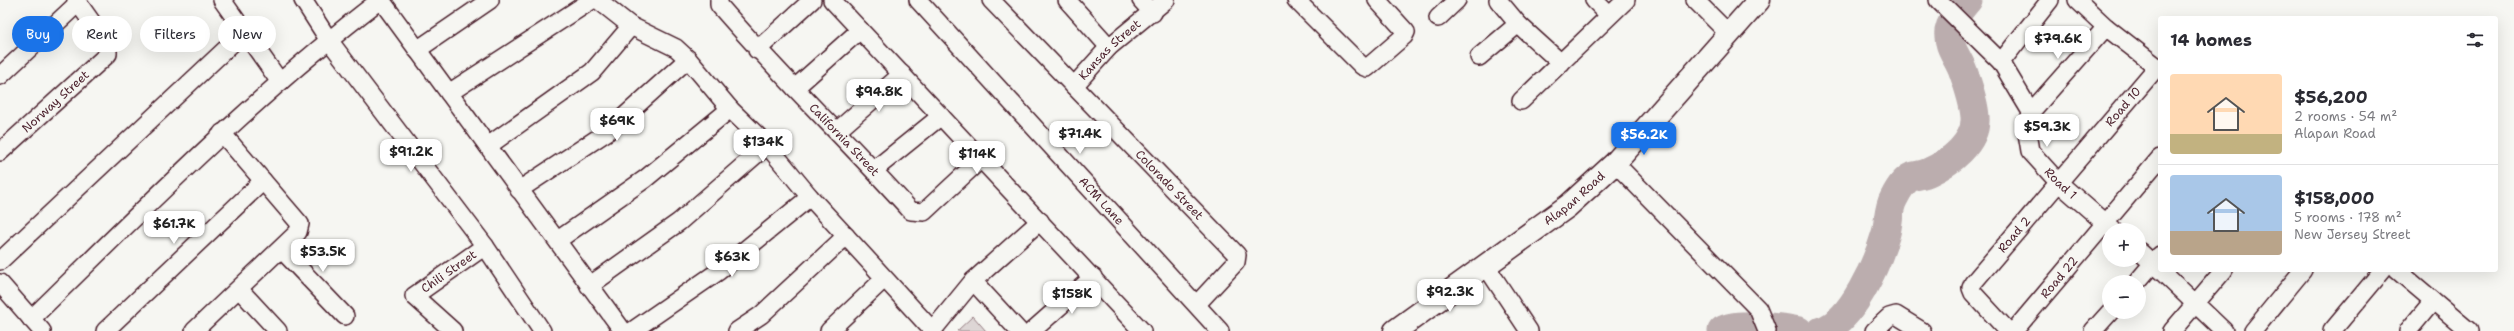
<!DOCTYPE html>
<meta charset="utf-8">
<style>
:root{--surface:#fff;--page:#f2f2f3;--text:#2b2b33;--muted:#7c7c81;--line:#e1e1e2;--accent:#1a73e8}
body{margin:0;font-family:"Shantell Sans",sans-serif;background:var(--page);color:var(--text);height:100vh;display:flex;flex-direction:column;font-size:15px;white-space:nowrap}
*{box-sizing:border-box;margin:0}
p{font-size:13px;color:var(--muted)}
.icon{flex:none;width:22px;height:22px;fill:none;stroke:currentColor;stroke-width:2;stroke-linecap:round;stroke-linejoin:round}
.map{position:relative;flex:1;overflow:hidden}
.sheet{position:absolute;left:2158px;top:16px;width:340px;height:256px;display:flex;flex-direction:column;background:var(--surface);border-radius:4px;box-shadow:0 4px 16px #0002}
.sheet>*{flex:none}
.hud{position:absolute;left:12px;top:16px;width:380px;height:36px;display:flex;gap:8px}
.controls{position:absolute;left:2102px;top:223px;display:grid;gap:8px}
.controls a{display:grid;place-items:center;width:44px;height:44px;border-radius:50%;background:var(--surface);box-shadow:0 4px 16px #0002;font-size:20px}
.price{position:absolute;translate:-50% -34px;padding:0 9px;border-radius:8px;background:#fff;color:#222;font-size:13px;line-height:26px;filter:drop-shadow(0 1px 2px #0008)}
.price::after{content:'';position:absolute;left:50%;top:24px;width:12px;height:9px;margin-left:-6px;background:inherit;clip-path:polygon(0 0,100% 0,50% 100%)}
.price.current{background:var(--accent);color:#fff}
ul{padding:0;list-style:none}
li{display:flex;align-items:center;gap:12px;height:100px;padding:0 12px}
li+li{border-top:1px solid var(--line)}
li span{display:grid;place-items:center;flex:none;width:112px;height:80px;border-radius:4px;color:#555}
li>.icon{margin-inline-start:auto}
span .icon{width:48px;height:48px;fill:#fffc;stroke-width:1}
li b{font-size:17px}
h2{display:flex;justify-content:space-between;align-items:center;height:48px;padding:0 12px;font-size:17px}
.chip{padding:0 14px;border-radius:18px;background:var(--surface);box-shadow:0 4px 16px #0002;font-size:14px;line-height:36px}
.chip.current{background:var(--accent);color:#fff}
.map>svg:first-child{display:block}
.green{fill:#ddd6d5;stroke:#947a80}
.lines{fill:none;stroke-linecap:round;stroke-linejoin:round}
.river{stroke:#bbadae;stroke-width:29}
.minor-casing{stroke:#4a1f2b;stroke-width:20}
.tertiary-casing{stroke:#4a1f2b;stroke-width:25}
.minor{stroke:#f6f6f2;stroke-width:17}
.tertiary{stroke:#f6f6f2;stroke-width:22}
.labels{text-anchor:middle;stroke-width:3;stroke-linejoin:round;paint-order:stroke}
.street-label{font-size:12px;fill:#4a1f2b;stroke:#f6f6f2}
</style>
<div class="map">
<svg width="2514" height="331" viewBox="0 0 2514 331">
<rect width="100%" height="100%" fill="#f6f6f2"/>
<filter id="ink" filterUnits="userSpaceOnUse"><feTurbulence type="fractalNoise" baseFrequency=".025" numOctaves="2"/><feDisplacementMap in="SourceGraphic" scale="8" xChannelSelector="R" yChannelSelector="G"/><feConvolveMatrix kernelMatrix="1 2 1 2 8 2 1 2 1" color-interpolation-filters="sRGB"/></filter>
<g filter="url(#ink)">
<path class="green" d="M973,316L986,331H957Z"/>
<g class="lines">
<g class="river">
<path d="M1722,331C1733,321 1784,328 1799,331"/>
<path d="M1821,331C1852,323 1878,261 1886,233C1889,221 1888,208 1894,198C1898,190 1903,181 1911,177C1917,175 1923,175 1929,172C1949,163 1977,143 1975,117C1974,102 1968,85 1963,71C1958,57 1947,46 1949,31C1951,21 1961,8 1968,0"/>
</g>
<defs>
<g id="minor">
<path d="M222,0L280,82"/>
<path d="M303,0L328,39L485,246L542,331"/>
<path d="M381,0L623,331"/>
<path d="M598,0L631,26L676,48L688,59L730,109L767,145L810,197L933,331"/>
<path id="s1" d="M719,0V5C780,76 848,141 911,211L924,212L981,159"/>
<path d="M832,0L1142,331"/>
<path id="s2" d="M918,0L1220,331"/>
<path id="s3" d="M991,0L1237,255L1236,262L1197,304"/>
<path d="M1067,0L1109,47"/>
<path d="M1141,0L1153,13"/>
<path d="M1296,0L1362,66L1367,68L1404,36L1406,32L1377,0"/>
<path d="M1498,0L1518,24L1561,63"/>
<path d="M1594,0L1609,15"/>
<path d="M1695,0L1729,34"/>
<path id="s4" d="M1938,0L2001,62L2031,112L2027,133L2030,151L2059,183L2113,230"/>
<path d="M2077,0L2106,27L2160,69"/>
<path d="M1438,18L1457,0"/>
<path d="M417,50L490,0"/>
<path d="M757,50L812,0"/>
<path d="M1479,57L1518,24"/>
<path d="M2001,62L2050,0"/>
<path d="M0,76L78,3"/>
<path id="s5" d="M1074,86L1109,47L1166,0"/>
<path d="M795,88L860,30"/>
<path d="M449,93L592,0"/>
<path d="M1521,101L1626,0"/>
<path d="M2031,112L2106,27"/>
<path d="M837,131L902,74"/>
<path d="M488,146L592,72L631,26"/>
<path id="s6" d="M0,152L108,54V45L76,0"/>
<path d="M1615,163L1758,309L1767,331"/>
<path d="M874,170L941,116"/>
<path d="M519,190L607,132L688,59"/>
<path d="M558,240L645,179L730,109"/>
<path d="M281,249L345,316"/>
<path d="M2139,251L2160,270"/>
<path d="M0,261L244,32"/>
<path d="M1486,266L1529,331"/>
<path d="M2160,270L2224,331"/>
<path d="M2397,270L2469,331"/>
<path d="M973,281L1019,331"/>
<path d="M2137,282L2160,255"/>
<path d="M0,283L42,331"/>
<path d="M589,286L679,222L767,145"/>
<path d="M239,289L278,331"/>
<path d="M31,319C144,209 254,96 380,0"/>
<path d="M933,330L973,281L1040,221"/>
<path d="M105,331L263,181"/>
<path d="M194,331L298,232L300,224L222,133"/>
<path id="s7" d="M453,331L414,296L485,246"/>
<path d="M632,331L719,271L810,197"/>
<path d="M737,331L761,315L846,236"/>
<path d="M829,331L884,279"/>
<path d="M1032,331L1093,277"/>
<path d="M1874,331L1889,317L1896,315L1922,331"/>
<path id="s8" d="M2008,331L1973,293L1971,288L1973,283L2157,67"/>
<path id="s9" d="M2014,331L2160,158"/>
<path d="M2093,331L2110,312"/>
<path d="M2172,331L2224,270"/>
<path d="M2253,331L2303,270"/>
<path d="M2332,331L2383,270"/>
<path d="M2408,331L2433,301"/>
</g>
<g id="tertiary">
<path id="s10" d="M1395,331L1568,206L1615,163L1759,0"/>
</g>
</defs>
<use href="#minor" class="minor-casing"/>
<use href="#tertiary" class="tertiary-casing"/>
<use href="#minor" class="minor"/>
<use href="#tertiary" class="tertiary"/>
</g>
</g>
<g class="labels">
<g class="street-label">
<text dy="4" stroke="none"><textPath href="#s5" startOffset="51">Kansas Street</textPath></text>
<text dy="4" stroke="none"><textPath href="#s6" startOffset="75">Norway Street</textPath></text>
<text dy="4" stroke="none"><textPath href="#s8" startOffset="294">Road 10</textPath></text>
<text dy="4" stroke="none"><textPath href="#s1" startOffset="189">California Street</textPath></text>
<text dy="4" stroke="none"><textPath href="#s4" startOffset="231">Road 1</textPath></text>
<text dy="4" stroke="none"><textPath href="#s3" startOffset="257">Colorado Street</textPath></text>
<text dy="4" stroke="none"><textPath href="#s10" startOffset="223">Alapan Road</textPath></text>
<text dy="4" stroke="none"><textPath href="#s2" startOffset="272">ACM Lane</textPath></text>
<text dy="4" stroke="none"><textPath href="#s8" startOffset="126">Road 2</textPath></text>
<text dy="4" stroke="none"><textPath href="#s7" startOffset="95">Chili Street</textPath></text>
<text dy="4" stroke="none"><textPath href="#s9" startOffset="70">Road 22</textPath></text>
</g>
</g>
</svg>
<div class="controls">
<a>+</a>
<a>−</a>
</div>
<b class="price" style="left:2058px;top:60px">$79.6K</b>
<b class="price" style="left:879px;top:113px">$94.8K</b>
<b class="price" style="left:617px;top:142px">$69K</b>
<b class="price" style="left:2047px;top:148px">$59.3K</b>
<b class="price" style="left:1080px;top:155px">$71.4K</b>
<b class="price current" style="left:1644px;top:156px">$56.2K</b>
<b class="price" style="left:763px;top:163px">$134K</b>
<b class="price" style="left:411px;top:173px">$91.2K</b>
<b class="price" style="left:977px;top:175px">$114K</b>
<b class="price" style="left:174px;top:245px">$61.7K</b>
<b class="price" style="left:323px;top:273px">$53.5K</b>
<b class="price" style="left:732px;top:278px">$63K</b>
<b class="price" style="left:1450px;top:313px">$92.3K</b>
<b class="price" style="left:1072px;top:315px">$158K</b>
<div class="hud">
<a class="chip current">Buy</a>
<a class="chip">Rent</a>
<a class="chip">Filters</a>
<a class="chip">New</a>
</div>
<section class="sheet">
<h2>14 homes<svg class="icon" aria-label="filters" viewBox="0 0 24 24"><path d="M4 7h16M4 17h16"/><circle cx="9" cy="7" r="2"/><circle cx="15" cy="17" r="2"/></svg></h2>
<ul>
<li><span style="background:linear-gradient(#ffd9b3 75%,#c2b280 0)"><svg class="icon" aria-label="home" viewBox="0 0 24 24"><path d="M3 11l9-7 9 7M6 9v11h12V9"/></svg></span><div><b>$56,200</b><p>2 rooms · 54 m²</p><p>Alapan Road</p></div></li>
<li><span style="background:linear-gradient(#a9c7e8 70%,#b9a48a 0)"><svg class="icon" aria-label="home" viewBox="0 0 24 24"><path d="M3 11l9-7 9 7M6 9v11h12V9"/></svg></span><div><b>$158,000</b><p>5 rooms · 178 m²</p><p>New Jersey Street</p></div></li>
</ul>
</section>
</div>
